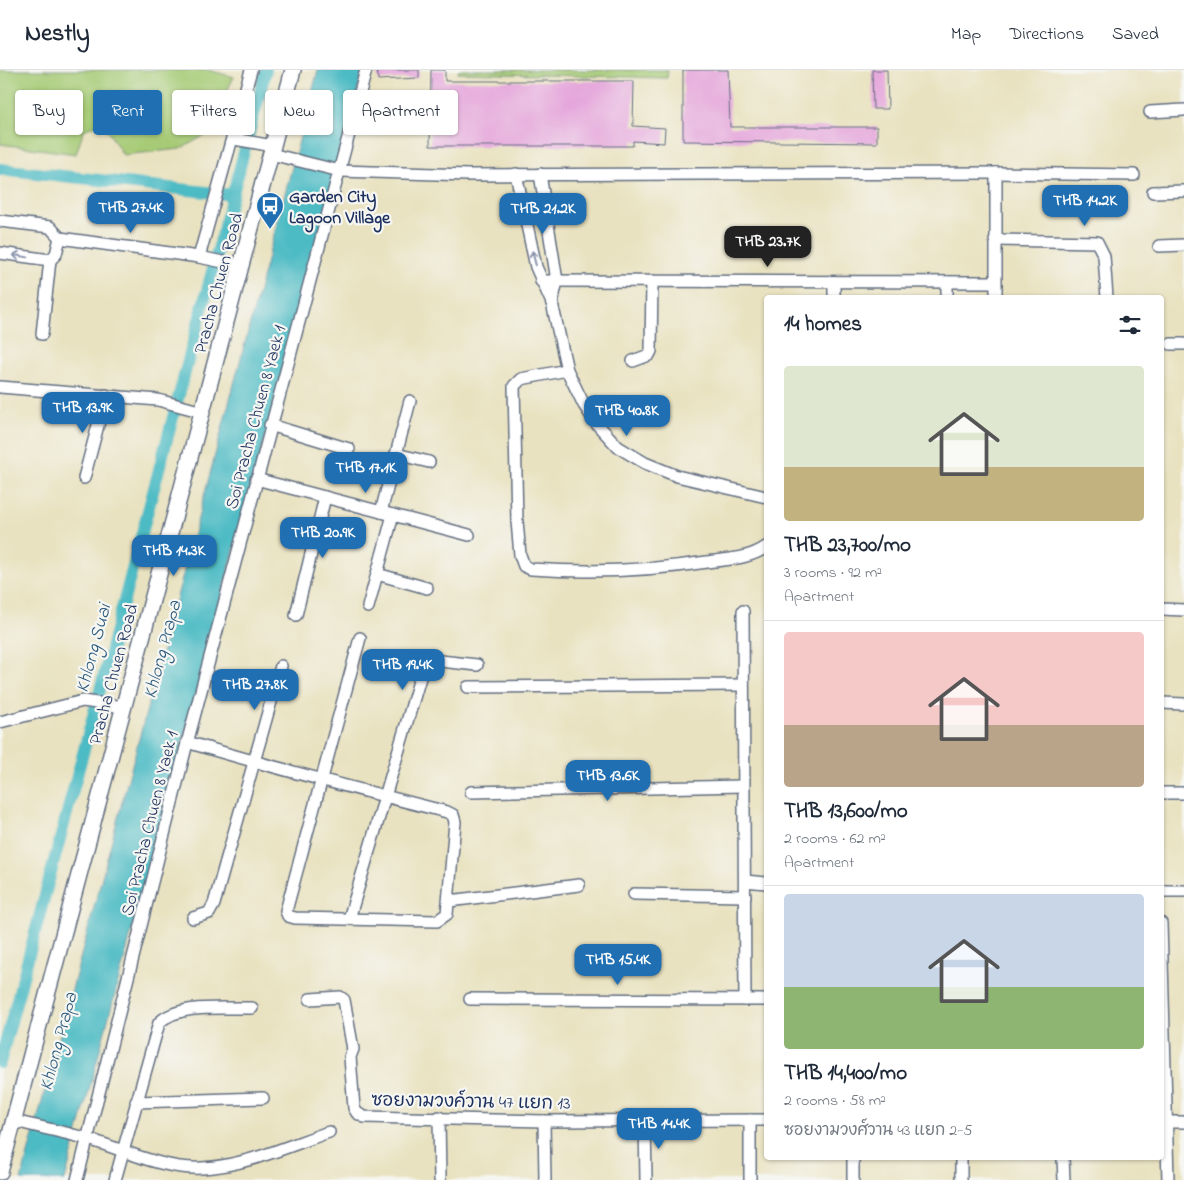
<!DOCTYPE html>
<meta charset="utf-8">
<style>
:root{--surface:#fff;--page:#f6f6f7;--text:#1f2937;--muted:#747a83;--line:#e0e1e3;--accent:#1f6fb2}
body{margin:0;font-family:"Indie Flower","Playpen Sans Thai",sans-serif;background:var(--page);color:var(--text);height:100vh;display:flex;flex-direction:column;font-size:19px;white-space:nowrap}
*{box-sizing:border-box;margin:0}
p{font-size:16px;color:var(--muted)}
.icon{flex:none;width:28px;height:28px;fill:none;stroke:currentColor;stroke-width:2;stroke-linecap:round;stroke-linejoin:round}
.map{position:relative;flex:1;overflow:hidden}
.drawer{position:absolute;left:764px;top:225px;width:400px;height:865px;display:flex;flex-direction:column;background:var(--surface);border-radius:5px;box-shadow:0 1px 4px #0004}
.drawer>*{flex:none}
.guide{position:absolute;left:15px;top:20px;width:475px;height:45px;display:flex;gap:10px}
.price{position:absolute;translate:-50% -42px;padding:0 11px;border-radius:10px;background:var(--accent);color:#fff;font-size:16px;line-height:32px;filter:drop-shadow(0 1px 2px #0008)}
.price::after{content:'';position:absolute;left:50%;top:30px;width:15px;height:11px;margin-left:-8px;background:inherit;clip-path:polygon(0 0,100% 0,50% 100%)}
.price.selected{background:#222;color:#fff}
ul{padding:0;list-style:none}
li{display:grid;align-content:center;gap:10px;height:265px;padding:0 20px}
li+li{border-top:1px solid var(--line)}
li span{display:grid;place-items:center;height:155px;border-radius:5px;color:#555}
li>.icon{margin-inline-start:auto}
span .icon{width:90px;height:90px;fill:#fffc;stroke-width:1}
li b{font-size:21px}
h2{display:flex;justify-content:space-between;align-items:center;height:60px;padding:0 20px;font-size:21px}
.chip{padding:0 18px;border-radius:5px;background:var(--surface);box-shadow:0 1px 4px #0004;font-size:18px;line-height:45px}
.chip.selected{background:var(--accent);color:#fff}
header{display:flex;align-items:center;gap:30px;box-sizing:border-box;height:70px;padding:0 25px;background:var(--surface);border-bottom:1px solid var(--line)}
header strong{font-size:24px}
nav{display:flex;gap:28px;margin-inline-start:auto;font-size:18px}
.map>svg:first-child{display:block}
.green{fill:#a6ca74;stroke:#607c69}
.water{fill:#4dbbc4;stroke:#347591}
.lines{fill:none;stroke-linecap:round;stroke-linejoin:round}
.canal{stroke:#4dbbc4;stroke-width:12}
.building{fill:#e5a6db}
.minor-casing{stroke:#636e80;stroke-width:14}
.secondary-casing{stroke:#636e80;stroke-width:18}
.minor{stroke:#fff;stroke-width:11}
.secondary{stroke:#fff;stroke-width:15}
.oneway{stroke:#8d97ae}
.labels{text-anchor:middle;stroke-width:4.5;stroke-linejoin:round;paint-order:stroke}
.poi-label{font-size:18px;font-weight:bold;fill:#1b2f5e;stroke:#f6f6f2;text-anchor:start}
.street-label{font-size:18px;fill:#1b2f5e;stroke:#f6f6f2}
.water-label{font-size:19px;font-style:italic;fill:#2a597d;stroke:#f6f6f2}
</style>
<header>
<strong>Nestly</strong>
<nav><a>Map</a><a>Directions</a><a>Saved</a></nav>
</header>
<div class="map">
<svg width="1184" height="1110" viewBox="0 0 1184 1110">
<rect width="100%" height="100%" fill="#f6f6f2"/>
<filter id="ink" filterUnits="userSpaceOnUse"><feTurbulence type="fractalNoise" baseFrequency=".02" numOctaves="2"/><feDisplacementMap in="SourceGraphic" scale="10" xChannelSelector="R" yChannelSelector="G"/><feConvolveMatrix kernelMatrix="1 2 1 2 8 2 1 2 1" color-interpolation-filters="sRGB"/></filter>
<filter id="wash" filterUnits="userSpaceOnUse"><feTurbulence type="fractalNoise" baseFrequency=".0096" numOctaves="4" result="noise"/><feDisplacementMap in="SourceGraphic" scale="20" xChannelSelector="R" yChannelSelector="G"/><feGaussianBlur stdDeviation="1.12" result="paint"/><feColorMatrix in="noise" values="0 0 0 0 0 0 0 0 0 0 0 0 0 0 0 0 0 1.4 0 .05"/><feComposite in="paint" operator="in"/></filter>
<g filter="url(#wash)">
<rect width="100%" height="100%" fill="#e9e2c0"/>
<g class="green">
<path d="M0,0H208L234,7L205,65L181,79L123,85L102,52L84,60L76,84L0,74Z"/>
<path d="M458,0H668L667,8L458,3Z"/>
</g>
<path class="water" d="M318,0H363L65,1110H21Z"/>
<g class="lines">
<g class="canal">
<path d="M0,99L233,125"/>
<path d="M0,993L266,0"/>
</g>
</g>
<g id="blocks">
<g class="building">
<path d="M377,0H419V8L378,10Z"/>
<path d="M431,0H445V11H634L633,56L665,58L664,73L633,71V76H430Z"/>
<path d="M683,0H728L730,57H877V73L683,71Z"/>
<path d="M872,0H887L888,39H873Z"/>
</g>
</g>
</g>
<g filter="url(#ink)">
<use href="#blocks" fill-opacity="0" stroke="#636e80" stroke-width="1"/>
<g class="lines">
<defs>
<g id="minor">
<path d="M1150,42L1184,40"/>
<path d="M234,69L273,76"/>
<path d="M271,84L340,101L468,105L996,103L1134,105"/>
<path d="M996,103V228"/>
<path d="M516,104L536,197L552,233L567,300L584,335L597,354L618,377L645,393L677,406L766,427"/>
<path d="M540,104L557,211L552,233"/>
<path d="M1153,122L1184,121"/>
<path d="M0,151L50,157L60,168"/>
<path d="M60,168L199,187L242,196"/>
<path d="M995,170L1097,172L1104,186L1107,228"/>
<path d="M1159,176L1184,175"/>
<path d="M0,183L50,190L56,184L60,168"/>
<path d="M199,187L251,0"/>
<path d="M541,211L995,212"/>
<path d="M947,212V228"/>
<path d="M834,228V212"/>
<path d="M42,264L50,190"/>
<path d="M1171,274H1184"/>
<path d="M633,291L649,285L651,281L652,211"/>
<path d="M567,300L521,309L514,316L517,451L520,485L524,496L531,499C590,503 648,501 707,492C728,489 749,489 766,477"/>
<path d="M0,317L158,330L203,342"/>
<path d="M270,355L349,379"/>
<path d="M396,384L429,392"/>
<path d="M84,408L106,325"/>
<path d="M256,409L469,465"/>
<path d="M381,442L410,331"/>
<path d="M377,504L427,518"/>
<path d="M368,537L393,445"/>
<path d="M1161,539L1184,540"/>
<path d="M743,541L745,930"/>
<path d="M296,545L325,427"/>
<path d="M468,617L742,615"/>
<path d="M1161,633L1184,634"/>
<path d="M0,652L83,631L123,637"/>
<path d="M187,672C273,698 360,720 447,742L453,745L455,752L447,844L437,851L295,848L288,846L286,841L360,568"/>
<path d="M471,722L743,716"/>
<path d="M1161,723H1184"/>
<path d="M745,811L766,813"/>
<path d="M1161,821H1184"/>
<path d="M634,824L745,826"/>
<path d="M449,831L579,815"/>
<path d="M193,848L209,843L214,834L281,596"/>
<path d="M349,849L424,594L431,590L477,595"/>
<path d="M1161,853L1168,1110"/>
<path d="M310,929L340,927L344,930L353,979L350,987L354,1038L357,1043L364,1047L544,1051L766,1050"/>
<path d="M470,929L766,930"/>
<path d="M136,1032L263,1028"/>
<path d="M439,1047L440,1110"/>
<path d="M645,1050L646,1110"/>
<path d="M750,1050V1110"/>
<path d="M14,1051C39,1057 64,1062 88,1069C125,1080 163,1100 202,1098C245,1096 288,1076 329,1062"/>
<path d="M544,1051L545,1110"/>
<path d="M1161,1052H1184"/>
<path d="M853,1088V1110"/>
<path d="M961,1088V1110"/>
<path d="M1063,1088L1064,1110"/>
<path d="M77,1110L185,681L366,0"/>
<path d="M115,1110L159,953C178,933 225,939 252,938"/>
</g>
<path id="secondary" d="M0,1102L293,0"/>
</defs>
<use href="#minor" class="minor-casing"/>
<use href="#secondary" class="secondary-casing"/>
<use href="#minor" class="minor"/>
<use href="#secondary" class="secondary"/>
</g>
<defs><path id="oneway-shaft" d="M-6 0H5M1.5-3L5.5 0L1.5 3" fill="none" stroke-width="1.6" stroke-linecap="round" stroke-linejoin="round" transform="scale(1.25)"/></defs>
<g class="oneway">
<use href="#oneway-shaft" transform="translate(20 186) rotate(-171)"/>
<use href="#oneway-shaft" transform="translate(534 188) rotate(-104)"/>
</g>
</g>
<defs>
<symbol id="bus-pin" viewBox="-11 -11 22 30"><path d="M0 17L-7.5 6A9.5 9.5 0 1 1 7.5 6Z" fill="#1f6fb2" stroke="#f6f6f2"/><path d="M-5-6H5V4H4V6H2V4H-2V6H-4V4H-5ZM-3.5-4V0h7V-4ZM-3.5 1.2v1.5H-2V1.2ZM2 1.2v1.5H3.5V1.2Z" fill="#fff"/></symbol>
</defs>
<g fill-rule="evenodd">
<use href="#bus-pin" x="254" y="120" width="32" height="43"/>
</g>
<g class="labels">
<g class="poi-label">
<text x="289" y="132">Garden City<tspan x="289" dy="21">Lagoon Village</tspan></text>
</g>
<g class="street-label">
<text transform="translate(218 213) rotate(-75)" y="6">Pracha Chuen Road</text>
<text transform="translate(255 347) rotate(-75)" y="6">Soi Pracha Chuen 8 Yaek 1</text>
<text transform="translate(113 604) rotate(-75)" y="6">Pracha Chuen Road</text>
<text transform="translate(149 753) rotate(-76)" y="6">Soi Pracha Chuen 8 Yaek 1</text>
<text transform="translate(471 1031) rotate(1)" y="6">ซอยงามวงค์วาน 47 แยก 13</text>
</g>
<g class="water-label">
<text transform="translate(92 578) rotate(-75)" y="7">Khlong Suai</text>
<text transform="translate(161 579) rotate(-75)" y="7">Khlong Prapa</text>
<text transform="translate(57 971) rotate(-75)" y="7">Khlong Prapa</text>
</g>
</g>
</svg>
<b class="price" style="left:1085px;top:157px">THB 14.2K</b>
<b class="price" style="left:131px;top:164px">THB 27.4K</b>
<b class="price" style="left:543px;top:165px">THB 21.2K</b>
<b class="price selected" style="left:768px;top:198px">THB 23.7K</b>
<b class="price" style="left:83px;top:364px">THB 13.9K</b>
<b class="price" style="left:627px;top:367px">THB 40.8K</b>
<b class="price" style="left:366px;top:424px">THB 17.1K</b>
<b class="price" style="left:323px;top:489px">THB 20.9K</b>
<b class="price" style="left:174px;top:507px">THB 14.3K</b>
<b class="price" style="left:403px;top:621px">THB 19.4K</b>
<b class="price" style="left:255px;top:641px">THB 27.8K</b>
<b class="price" style="left:608px;top:732px">THB 13.6K</b>
<b class="price" style="left:618px;top:916px">THB 15.4K</b>
<b class="price" style="left:659px;top:1080px">THB 14.4K</b>
<div class="guide">
<a class="chip">Buy</a>
<a class="chip selected">Rent</a>
<a class="chip">Filters</a>
<a class="chip">New</a>
<a class="chip">Apartment</a>
</div>
<section class="drawer">
<h2>14 homes<svg class="icon" aria-label="filters" viewBox="0 0 24 24"><path d="M4 7h16M4 17h16"/><circle cx="9" cy="7" r="2"/><circle cx="15" cy="17" r="2"/></svg></h2>
<ul>
<li><span style="background:linear-gradient(#dfe7d0 65%,#c2b280 0)"><svg class="icon" aria-label="home" viewBox="0 0 24 24"><path d="M3 11l9-7 9 7M6 9v11h12V9"/></svg></span><div><b>THB 23,700/mo</b><p>3 rooms · 92 m²</p><p>Apartment</p></div></li>
<li><span style="background:linear-gradient(#f6c9c9 60%,#b9a48a 0)"><svg class="icon" aria-label="home" viewBox="0 0 24 24"><path d="M3 11l9-7 9 7M6 9v11h12V9"/></svg></span><div><b>THB 13,600/mo</b><p>2 rooms · 62 m²</p><p>Apartment</p></div></li>
<li><span style="background:linear-gradient(#c9d6e8 60%,#8fb573 0)"><svg class="icon" aria-label="home" viewBox="0 0 24 24"><path d="M3 11l9-7 9 7M6 9v11h12V9"/></svg></span><div><b>THB 14,400/mo</b><p>2 rooms · 58 m²</p><p>ซอยงามวงศ์วาน 43 แยก 2-5</p></div></li>
</ul>
</section>
</div>
